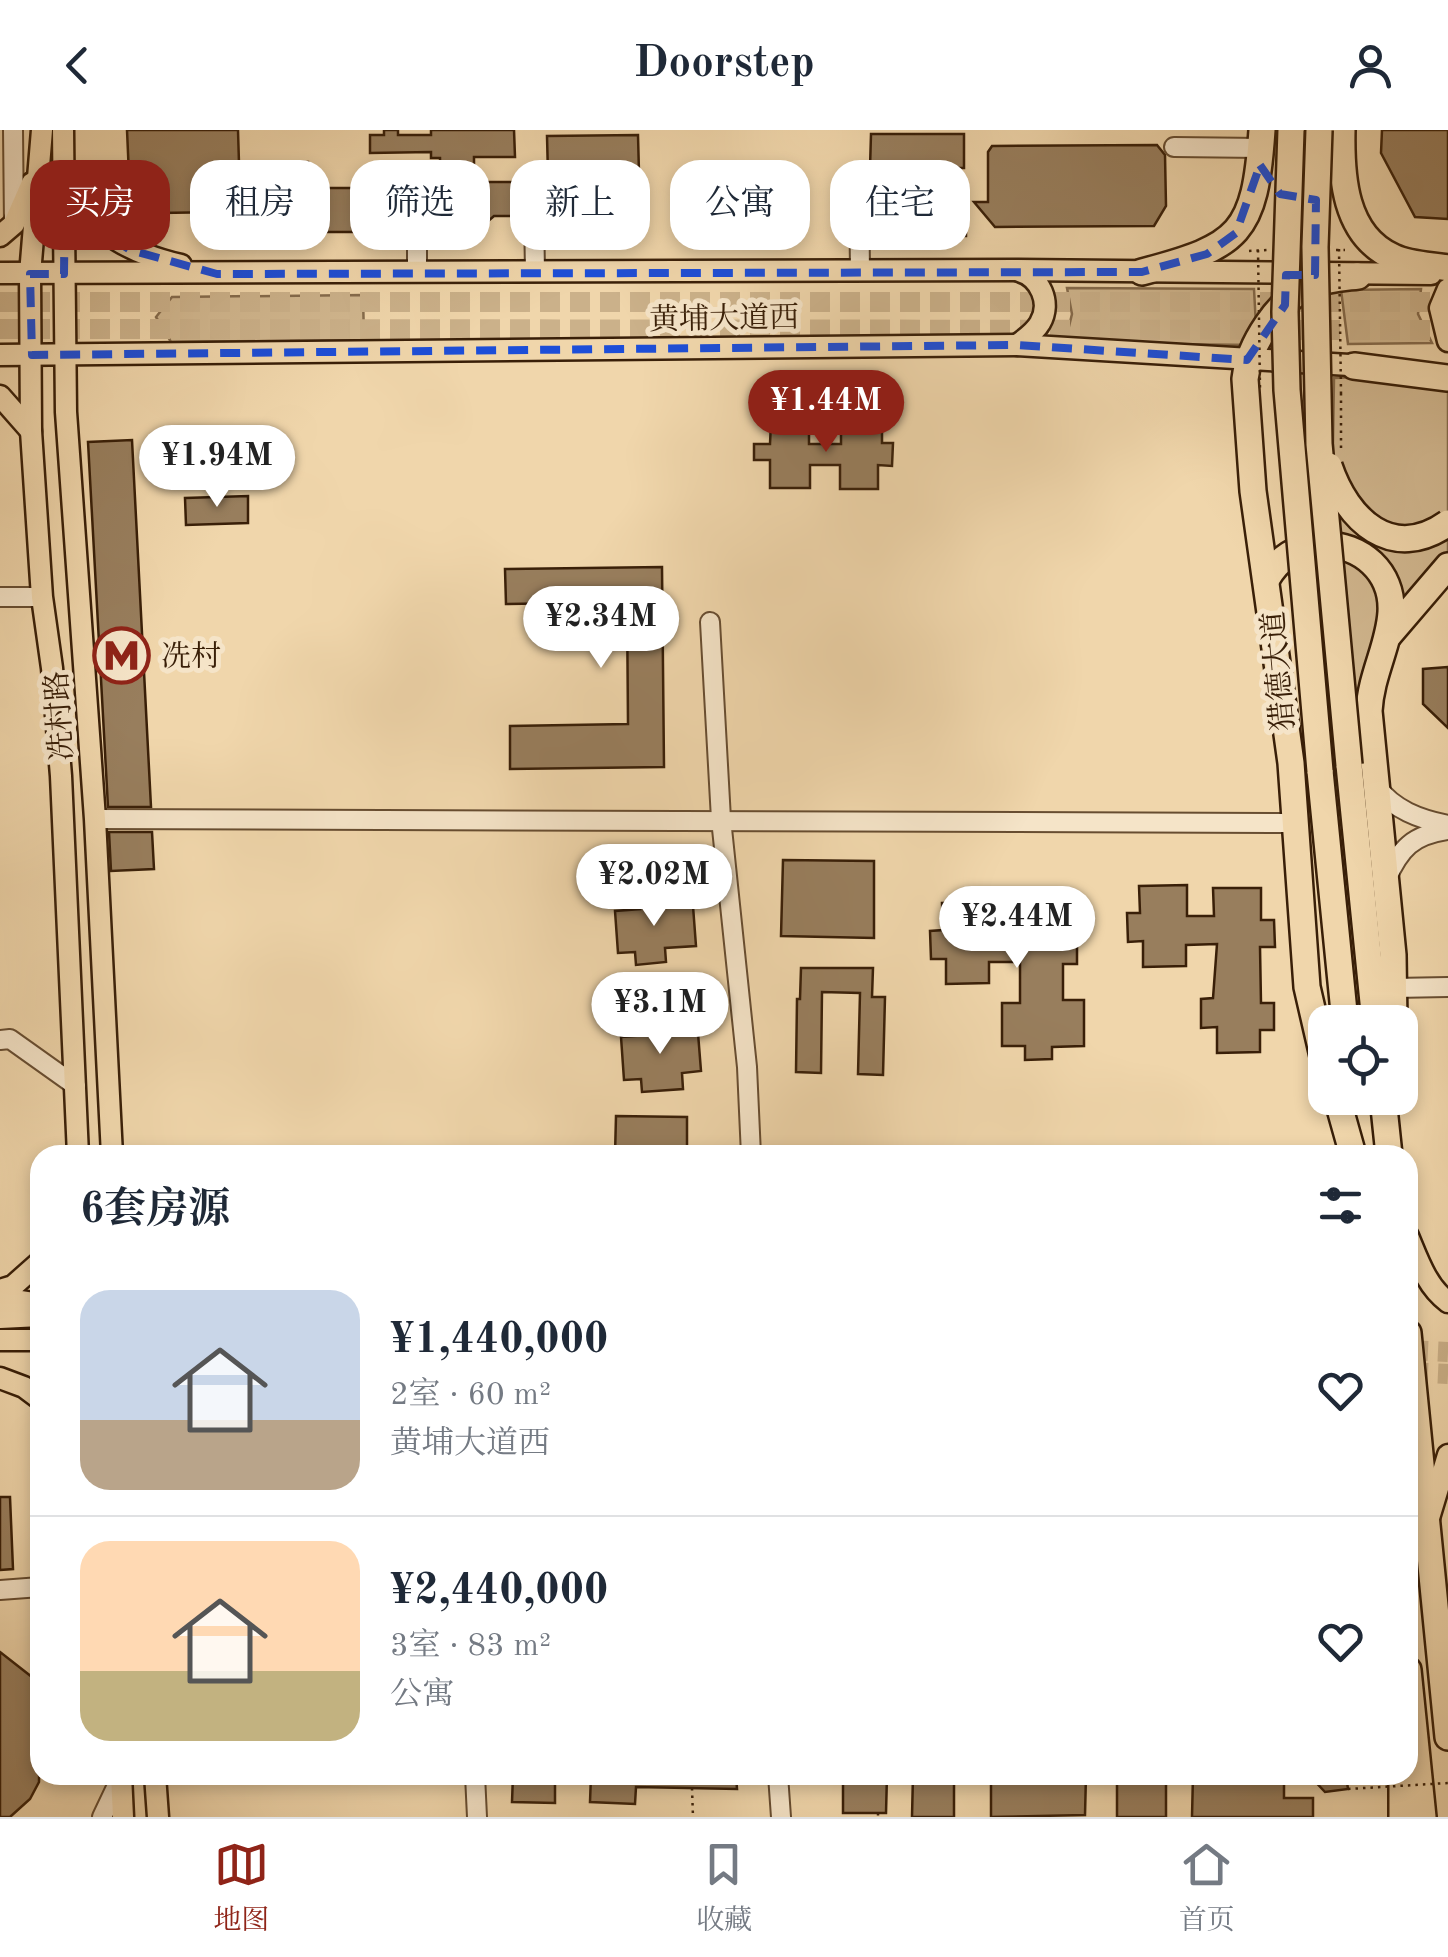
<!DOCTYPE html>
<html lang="zh">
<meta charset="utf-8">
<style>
:root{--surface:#fff;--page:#f6f6f7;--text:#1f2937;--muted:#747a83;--line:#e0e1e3;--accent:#8f2418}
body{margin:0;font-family:"Old Standard TT","Noto Serif SC",serif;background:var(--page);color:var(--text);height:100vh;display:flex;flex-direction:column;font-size:38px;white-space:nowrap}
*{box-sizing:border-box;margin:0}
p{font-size:32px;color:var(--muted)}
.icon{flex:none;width:55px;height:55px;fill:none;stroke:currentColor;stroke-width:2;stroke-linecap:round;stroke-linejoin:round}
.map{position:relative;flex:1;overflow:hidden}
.panel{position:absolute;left:30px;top:1015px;width:1388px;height:640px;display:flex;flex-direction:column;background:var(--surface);border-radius:30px;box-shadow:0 5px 15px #0003}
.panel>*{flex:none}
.top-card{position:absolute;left:30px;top:30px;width:1390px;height:90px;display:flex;gap:20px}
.tools{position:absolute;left:1308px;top:875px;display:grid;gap:20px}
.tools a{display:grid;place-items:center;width:110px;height:110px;border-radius:20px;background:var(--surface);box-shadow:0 5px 15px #0003;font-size:50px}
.price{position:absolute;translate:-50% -85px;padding:0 22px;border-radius:35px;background:#fff;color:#222;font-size:32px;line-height:65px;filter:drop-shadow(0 2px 5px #0008)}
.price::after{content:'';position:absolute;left:50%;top:60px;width:30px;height:22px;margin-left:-15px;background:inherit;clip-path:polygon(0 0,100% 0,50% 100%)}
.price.selected{background:var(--accent);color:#fff}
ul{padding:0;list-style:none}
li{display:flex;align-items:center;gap:30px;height:250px;padding:0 50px}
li+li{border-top:2px solid var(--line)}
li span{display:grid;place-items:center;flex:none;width:280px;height:200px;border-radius:30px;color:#555}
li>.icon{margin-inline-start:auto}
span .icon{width:120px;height:120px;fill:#fffc;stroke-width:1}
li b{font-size:42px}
h2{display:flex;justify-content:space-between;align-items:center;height:120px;padding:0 50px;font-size:42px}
.tag{padding:0 35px;border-radius:30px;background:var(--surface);box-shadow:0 5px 15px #0003;font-size:35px;line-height:90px}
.tag.selected{background:var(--accent);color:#fff}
header{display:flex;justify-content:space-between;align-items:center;height:130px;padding:0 50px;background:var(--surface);font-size:45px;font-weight:600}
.tabs{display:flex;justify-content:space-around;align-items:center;height:140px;border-top:2px solid var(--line);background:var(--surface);font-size:28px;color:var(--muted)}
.tabs a{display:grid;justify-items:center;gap:5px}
.tabs .selected{color:var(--accent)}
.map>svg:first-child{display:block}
.green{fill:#d1b78f;stroke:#856b4c;stroke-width:2.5}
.building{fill:#987e5d;stroke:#391f08;stroke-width:2.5}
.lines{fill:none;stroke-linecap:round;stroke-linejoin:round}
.major-tunnel{stroke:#cbb18a;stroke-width:20;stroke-dasharray:20 10;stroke-linecap:butt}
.minor-casing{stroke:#674d31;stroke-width:22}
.major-casing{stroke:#391f08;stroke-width:25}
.highway-casing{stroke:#391f08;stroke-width:30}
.path{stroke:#391f08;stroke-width:2.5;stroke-dasharray:2.5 5;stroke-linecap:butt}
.minor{stroke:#f5e4c8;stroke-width:18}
.major{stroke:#f0d6ab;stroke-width:20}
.highway{stroke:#f0d6ab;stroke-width:25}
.highway-bridge-casing{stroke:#391f08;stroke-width:30;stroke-linecap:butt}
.path-bridge{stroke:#391f08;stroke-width:2.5;stroke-dasharray:2.5 5;stroke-linecap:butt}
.highway-bridge{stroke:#f0d6ab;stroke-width:25}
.marked{fill:none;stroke:#1d4ed8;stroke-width:8;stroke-dasharray:20 12;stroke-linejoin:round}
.labels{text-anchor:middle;stroke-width:10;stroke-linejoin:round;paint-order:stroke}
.street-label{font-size:30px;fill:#391f08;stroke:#f5e4c8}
.poi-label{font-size:30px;fill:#391f08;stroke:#f5e4c8;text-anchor:start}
</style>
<header><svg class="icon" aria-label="back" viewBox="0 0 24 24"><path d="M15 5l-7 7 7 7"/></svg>Doorstep<svg class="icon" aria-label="person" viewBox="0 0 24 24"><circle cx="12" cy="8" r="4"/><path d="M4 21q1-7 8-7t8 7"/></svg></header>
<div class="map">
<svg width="1448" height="1687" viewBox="0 0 1448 1687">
<rect width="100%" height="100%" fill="#f0d6ab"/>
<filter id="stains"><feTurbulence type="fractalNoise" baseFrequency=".002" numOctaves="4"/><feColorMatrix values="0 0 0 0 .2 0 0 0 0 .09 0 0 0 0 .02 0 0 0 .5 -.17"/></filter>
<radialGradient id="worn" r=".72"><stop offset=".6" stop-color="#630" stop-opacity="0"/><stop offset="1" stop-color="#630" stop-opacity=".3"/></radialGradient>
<g class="green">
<path d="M1067,158L1254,159L1257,215L1065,213L1072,184Z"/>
<path d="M1421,159L1418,184L1432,213L1348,214L1341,160Z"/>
<path d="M363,165L364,210L171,212L156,187L172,167Z"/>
<path d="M1448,244V428L1367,537L1352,599L1332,374L1334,248Z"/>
</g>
<g class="building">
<path d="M127,0H238L240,67L224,82L158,83L130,68Z"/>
<path d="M384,0H398V5H431V0H514L515,27H474V52H522V86H494L486,93L476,96L463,86L441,87L440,28H431V22L370,23V5H384Z"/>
<path d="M1382,0H1448V89L1415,87L1381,23Z"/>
<path d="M871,4H964V38H870Z"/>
<path d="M638,5L639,43L548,45L547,6Z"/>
<path d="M1157,15L1165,25L1166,76L1154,96L995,97L974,72H988V22L992,16Z"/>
<path d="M267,32H308V58H407L403,102H314V76H264Z"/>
<path d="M638,69L639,107L547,109V70Z"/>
<path d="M873,72H966V106L873,105Z"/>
<path d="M841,290L882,291V313H893L892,336L878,335V359H840V335H810V358H770V330H754V314H770L771,292H809V314H841Z"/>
<path d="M132,310L151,677H108L88,312Z"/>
<path d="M248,366V393L186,395L185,368Z"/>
<path d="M662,437L664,637L510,639V596L628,594L627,472L506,474L505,439Z"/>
<path d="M1448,537V598L1423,574V539Z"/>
<path d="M109,702H152L154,739L111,741Z"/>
<path d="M783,730L874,731V808L781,806Z"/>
<path d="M1187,755V786H1214L1213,758H1261V790H1274L1275,817H1260L1261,873H1274V900H1260V922L1217,923V897L1201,898V869L1213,868L1217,814L1186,815V836L1143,837V811L1128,812L1127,783H1140L1139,756Z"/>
<path d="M665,762L666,778L693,776L696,816L665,818L666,832L636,835L635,822L618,823L615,781L640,779L639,764Z"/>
<path d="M989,772L990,803H1017L1016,776L1063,775L1064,807H1077V834H1063V870H1084V916L1052,917V929L1025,930V916H1002V873H1020V832H989V853L946,854V829H931L930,801L943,800L942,773Z"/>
<path d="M801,838H873L872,867H885L883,945L858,944L860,863L822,862L821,943L796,942L797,869H800Z"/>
<path d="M671,889L672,905L698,903L701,941L682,943L683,959L642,962L641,949L624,950L621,907L646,905L645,890Z"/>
<path d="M616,986L687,987V1025H615Z"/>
<path d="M0,1367H10L13,1439L0,1440Z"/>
<path d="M0,1522L37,1551L40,1583L39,1652L30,1669L10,1687H0Z"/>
<path d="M513,1645H555V1673L512,1672Z"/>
<path d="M591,1645H736L737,1659L636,1657L635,1674L590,1672Z"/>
<path d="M843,1645H887L886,1683H843Z"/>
<path d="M913,1645H954V1687H912Z"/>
<path d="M991,1645H1086L1085,1685L991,1687Z"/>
<rect x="1117" y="1645" width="49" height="42"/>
<path d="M1193,1645H1284V1668H1313V1687H1192Z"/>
<path d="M1309,1645H1346L1348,1659L1325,1662Z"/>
</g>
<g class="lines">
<g class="major-tunnel">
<path d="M0,172H1448"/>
<path d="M0,199L1448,200"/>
<path d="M1408,1220L1448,1222"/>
<path d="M1408,1242L1448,1244"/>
</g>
<defs>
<g id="minor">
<path d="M13,0L14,94"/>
<path d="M1174,17L1261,18"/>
<path d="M859,55L860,141"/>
<path d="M417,77V142"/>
<path d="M534,82L535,142"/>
<path d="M0,467H42"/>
<path d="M710,492L721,689L747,937L751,1025"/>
<path d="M1376,656C1394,680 1419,689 1448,695"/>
<path d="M95,689L1296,693"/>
<path d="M1386,750C1400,718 1413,705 1448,700"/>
<path d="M1394,858L1448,857"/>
<path d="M0,910L10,909L76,956"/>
<path d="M0,1460L40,1457"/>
<path d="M475,1645L477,1687"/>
<path d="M778,1645L781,1687"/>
<path d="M102,1687L121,1647"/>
</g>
<g id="major">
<path d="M42,0L30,144L31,301L42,467L52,538L61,646L78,1025"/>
<path d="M63,0L66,282L95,689L112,1025"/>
<path d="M65,57C93,102 129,123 181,135"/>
<path d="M0,106L14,94L32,53"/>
<path d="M0,143L1018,140L1431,144"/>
<path d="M1448,159L1440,178L1448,211"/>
<path d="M1017,215C1025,209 1035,202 1040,193C1052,173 1040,147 1019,141"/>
<path d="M0,225L1017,215L1366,236"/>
<path d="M0,266L31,301"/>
<path d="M1408,1106C1418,1130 1427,1157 1448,1172"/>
<path d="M0,1160L13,1156L40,1132"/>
<path d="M0,1168L40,1174"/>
<path d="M0,1188L40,1186"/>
<path d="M0,1210H40"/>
<path d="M0,1248L24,1257L40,1269"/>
<path d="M1429,1388L1448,1325"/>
<path d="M121,1645L123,1687"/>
<path d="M155,1645L158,1687"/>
</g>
<g id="highway">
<path d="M1342,0C1341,46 1344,105 1393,127C1409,135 1430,135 1448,138"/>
<path d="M1142,142C1240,116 1255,104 1262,0"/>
<path d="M1354,236L1448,248"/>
<path d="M1266,450C1278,429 1297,415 1323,415C1361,414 1393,442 1391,482C1389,516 1371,544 1369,581L1393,825L1394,892"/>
<path d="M1389,505L1448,436"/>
<path d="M1349,635L1375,892"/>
<path d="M1320,641L1345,892"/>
<path d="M1325,935L1307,857L1291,633L1253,361L1245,249C1249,214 1278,170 1311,155C1326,149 1342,148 1358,146"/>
<path d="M1337,968L1353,1025"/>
<path d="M1383,968L1389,1025"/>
<path d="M1408,1203L1448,1607"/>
<path d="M1408,1540L1423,1687"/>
<path d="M1402,1687V1645"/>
</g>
</defs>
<use href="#minor" class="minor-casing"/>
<use href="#major" class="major-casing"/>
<use href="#highway" class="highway-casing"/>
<g class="path">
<path d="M1336,120H1345"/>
<path d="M1249,121L1268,120"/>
<path d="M1341,263V321"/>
<path d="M692,1658L693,1687"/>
<path d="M878,1683V1687"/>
</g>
<use href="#minor" class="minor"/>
<use href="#major" class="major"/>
<use href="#highway" class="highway"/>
<defs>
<g id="highway-bridge">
<path d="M1291,0L1285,182L1287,260L1320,641"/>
<path d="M1319,0L1315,117L1319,314L1349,635"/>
<path d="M1329,336C1347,390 1392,433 1448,393"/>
</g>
</defs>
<use href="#highway-bridge" class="highway-bridge-casing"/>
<g class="path-bridge">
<path d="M1339,119L1341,263"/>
<path d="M1258,120L1260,258"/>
<path d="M736,1646L808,1645"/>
<path d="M1348,1659L1448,1653"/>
</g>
<use href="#highway-bridge" class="highway-bridge"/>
</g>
<path class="marked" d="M1260,35L1280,64L1316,70L1315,145H1286L1285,175L1247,230L1017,215L32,225L30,144H64L65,57L99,100L130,120L217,144L1142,142L1207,124L1236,103Z"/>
<defs>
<symbol id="metro-ring" viewBox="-11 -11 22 22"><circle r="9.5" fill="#f5e4c8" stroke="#8f2418" stroke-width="1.5"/><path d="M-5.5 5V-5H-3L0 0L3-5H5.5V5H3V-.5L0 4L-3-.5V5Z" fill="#8f2418"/></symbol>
</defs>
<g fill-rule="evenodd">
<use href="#metro-ring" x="90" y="494" width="63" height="63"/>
</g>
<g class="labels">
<g class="street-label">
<text transform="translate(724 188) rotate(-1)" y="10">黄埔大道西</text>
<text transform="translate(1278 541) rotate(-95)" y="10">猎德大道</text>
<text transform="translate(59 586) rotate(-94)" y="10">冼村路</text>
</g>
<g class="poi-label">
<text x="161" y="536">冼村</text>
</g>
</g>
<rect width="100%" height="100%" filter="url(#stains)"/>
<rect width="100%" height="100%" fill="url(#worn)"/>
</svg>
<div class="tools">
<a><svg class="icon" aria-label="locate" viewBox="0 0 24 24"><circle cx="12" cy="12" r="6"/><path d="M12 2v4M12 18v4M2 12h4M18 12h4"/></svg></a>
</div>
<b class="price selected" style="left:826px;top:325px">¥1.44M</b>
<b class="price" style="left:217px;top:380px">¥1.94M</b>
<b class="price" style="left:601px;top:541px">¥2.34M</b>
<b class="price" style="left:654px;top:799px">¥2.02M</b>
<b class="price" style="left:1017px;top:841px">¥2.44M</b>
<b class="price" style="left:660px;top:927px">¥3.1M</b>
<div class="top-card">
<a class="tag selected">买房</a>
<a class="tag">租房</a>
<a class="tag">筛选</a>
<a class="tag">新上</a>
<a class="tag">公寓</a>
<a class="tag">住宅</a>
</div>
<section class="panel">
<h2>6套房源<svg class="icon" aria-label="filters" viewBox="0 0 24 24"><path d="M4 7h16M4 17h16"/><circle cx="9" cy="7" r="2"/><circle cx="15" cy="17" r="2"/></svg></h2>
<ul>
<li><span style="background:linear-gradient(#c9d6e8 65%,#b9a48a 0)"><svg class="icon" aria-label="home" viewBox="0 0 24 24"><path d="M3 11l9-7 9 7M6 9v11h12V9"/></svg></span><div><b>¥1,440,000</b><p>2室 · 60 m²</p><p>黄埔大道西</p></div><svg class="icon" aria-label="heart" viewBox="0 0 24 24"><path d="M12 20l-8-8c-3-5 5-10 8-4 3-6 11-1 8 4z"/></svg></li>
<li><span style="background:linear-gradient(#ffd9b3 65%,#c2b280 0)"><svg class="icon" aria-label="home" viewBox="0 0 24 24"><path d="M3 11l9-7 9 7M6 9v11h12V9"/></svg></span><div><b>¥2,440,000</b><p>3室 · 83 m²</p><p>公寓</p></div><svg class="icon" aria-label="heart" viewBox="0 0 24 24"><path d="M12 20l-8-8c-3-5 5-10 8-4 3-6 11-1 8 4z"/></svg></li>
</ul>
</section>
</div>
<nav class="tabs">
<a class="selected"><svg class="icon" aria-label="map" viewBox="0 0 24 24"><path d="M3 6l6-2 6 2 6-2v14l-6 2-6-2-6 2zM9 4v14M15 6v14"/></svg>地图</a>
<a><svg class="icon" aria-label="saved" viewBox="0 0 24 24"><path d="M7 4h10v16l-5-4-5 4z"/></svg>收藏</a>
<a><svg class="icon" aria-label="home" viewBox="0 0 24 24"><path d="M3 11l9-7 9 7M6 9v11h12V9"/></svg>首页</a>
</nav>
